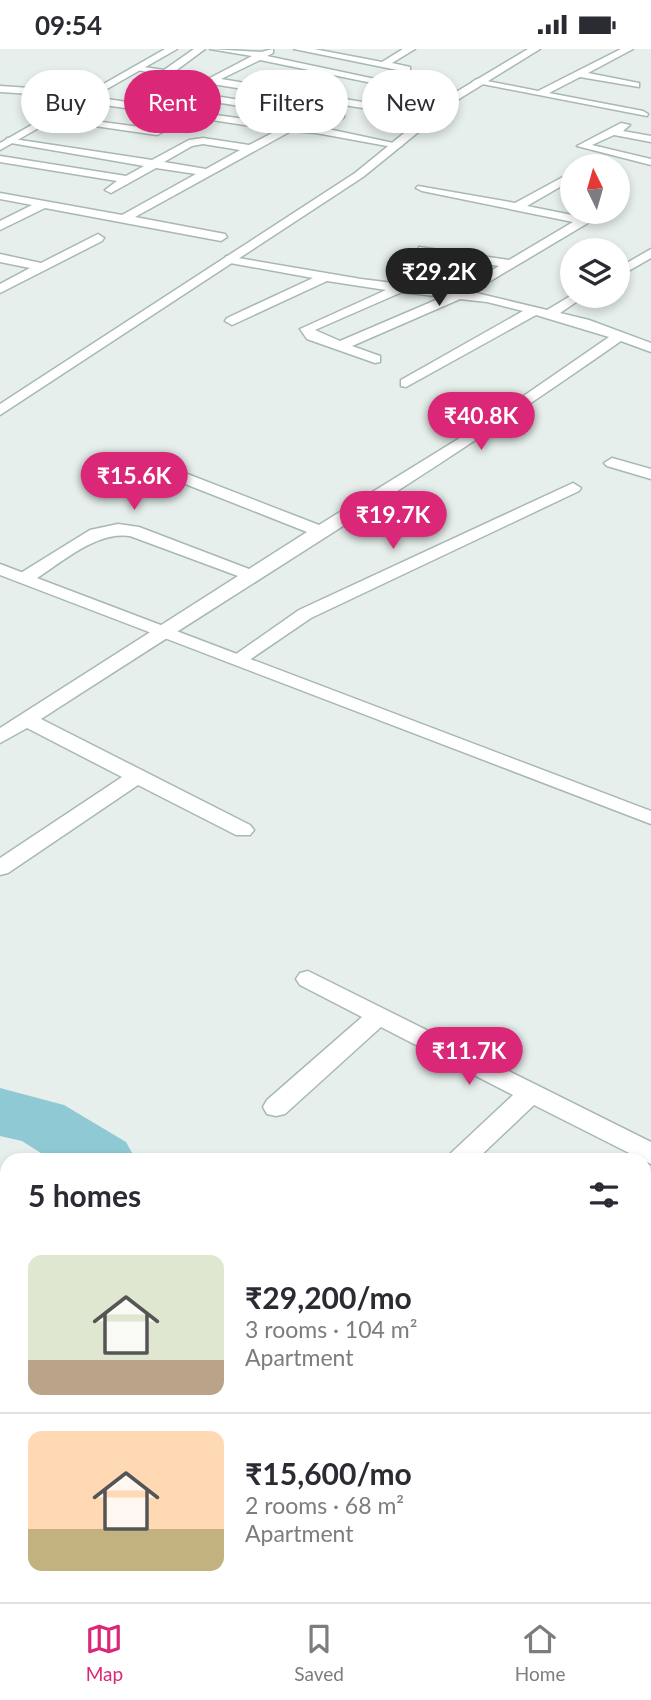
<!DOCTYPE html>
<meta charset="utf-8">
<style>
:root{--surface:#fff;--page:#f2f2f3;--text:#2b2b33;--muted:#7c7c81;--line:#e1e1e2;--accent:#db2777}
body{margin:0;font-family:Lato,sans-serif;background:var(--page);color:var(--text);height:100vh;display:flex;flex-direction:column;font-size:26px;white-space:nowrap}
*{box-sizing:border-box;margin:0}
p{font-size:23px;color:var(--muted)}
.icon{flex:none;width:38px;height:38px;fill:none;stroke:currentColor;stroke-width:2;stroke-linecap:round;stroke-linejoin:round}
.map{position:relative;flex:1;overflow:hidden}
.sheet{position:absolute;left:0px;top:1104px;width:651px;height:450px;display:flex;flex-direction:column;background:var(--surface);border-radius:21px 21px 0 0;box-shadow:0 4px 10px #0003}
.sheet>*{flex:none}
.banner{position:absolute;left:21px;top:21px;width:609px;height:63px;display:flex;gap:14px}
.needle{width:46px;rotate:355deg}
.buttons{position:absolute;left:560px;top:105px;display:grid;gap:14px}
.buttons a{display:grid;place-items:center;width:70px;height:70px;border-radius:50%;background:var(--surface);box-shadow:0 4px 10px #0003;font-size:35px}
.price{position:absolute;translate:-50% -60px;padding:0 16px;border-radius:24px;background:var(--accent);color:#fff;font-size:23px;line-height:46px;filter:drop-shadow(0 2px 4px #0008)}
.price::after{content:'';position:absolute;left:50%;top:42px;width:21px;height:16px;margin-left:-10px;background:inherit;clip-path:polygon(0 0,100% 0,50% 100%)}
.price.active{background:#222;color:#fff}
ul{padding:0;list-style:none}
li{display:flex;align-items:center;gap:21px;height:175px;padding:0 28px}
li+li{border-top:2px solid var(--line)}
li span{display:grid;place-items:center;flex:none;width:196px;height:140px;border-radius:14px;color:#555}
li>.icon{margin-inline-start:auto}
span .icon{width:84px;height:84px;fill:#fffc;stroke-width:1}
li b{font-size:30px}
h2{display:flex;justify-content:space-between;align-items:center;height:84px;padding:0 28px;font-size:30px}
.chip{padding:0 24px;border-radius:32px;background:var(--surface);box-shadow:0 4px 10px #0003;font-size:24px;line-height:63px}
.chip.active{background:var(--accent);color:#fff}
.status{display:flex;justify-content:space-between;align-items:center;height:49px;padding:0 35px;background:var(--surface);direction:ltr}
.status svg{height:19px;fill:currentColor}
.dock{display:flex;justify-content:space-around;align-items:center;height:98px;border-top:2px solid var(--line);background:var(--surface);font-size:19px;color:var(--muted)}
.dock a{display:grid;justify-items:center;gap:4px}
.dock .active{color:var(--accent)}
.map>svg:first-child{display:block}
.lines{fill:none;stroke-linecap:round;stroke-linejoin:round}
.river{fill:#8ec9d4;fill-rule:evenodd}
.minor-casing{stroke:#a8b8b2;stroke-width:3}
.tertiary-casing{stroke:#a8b8b2;stroke-width:3}
.minor{fill:#fff;fill-rule:evenodd}
.tertiary{fill:#fff;fill-rule:evenodd}
</style>
<div class="status"><b>09:54</b><svg viewBox="0 0 49 12"><path d="M0 12V9h3v3zM5 12V6h3v6zM10 12V3h3v9zM15 12V0h3v12zM26 1h20v11H26zM47 4h2v5h-2z"/></svg></div>
<div class="map">
<svg width="651" height="1553" viewBox="0 0 651 1553">
<rect width="100%" height="100%" fill="#e6efeb"/>
<g class="lines">
<g class="river">
<path d="M0,1039L64,1056L126,1093L136,1111H52L22,1092L0,1087Z"/>
<path d="M155,1547H238L235,1553H152Z"/>
</g>
<defs>
<g id="minor">
<path d="M194,0H205L174,23L210,29L252,7L210,0L261,3L273,0V4L267,7L460,48L455,51L260,11L221,30L436,65L437,67L432,70L212,35L187,47L184,46V42L201,33L132,20L137,17L164,21Z"/>
<path d="M294,0H314L382,13L403,0H415L392,14L410,18V22L407,23Z"/>
<path d="M621,0H633L588,24L639,34V38L580,28L549,44L643,62L648,65L647,67L472,33L477,30L538,42Z"/>
<path d="M0,37L91,43L96,46L93,48L189,62L221,48L334,66L344,64V68L328,80L403,96L398,99L316,84L291,82L135,168L225,185L227,188L221,192L45,159L0,181V172L32,156L0,150V144L122,166L196,125L156,119L111,144L105,141L117,132L0,113V107L126,127L144,117L11,94L7,93V89L152,111L189,91L203,89L249,96L278,81L192,68L157,86L53,71L49,70V66L155,80L180,67L84,53L80,52V48L0,43ZM221,54L327,71L318,77L310,79L201,64ZM203,95L240,101L206,120L164,113L192,97Z"/>
<path d="M621,74L630,76L623,82L651,87V93L614,86L592,96L651,110V116L577,97Z"/>
<path d="M572,123V131L527,157L582,168L591,163H605L603,165L472,243L547,261L572,246L585,247L560,264L589,271L651,294V303L621,292C431,425 234,545 41,670L250,776L254,781L250,786H236L138,736L8,824L0,826V809L122,728L27,679L0,694V679L238,527L130,487C95,482 60,515 31,533H19L16,529L19,525L90,481L118,475L139,478L249,520L307,483L165,427L163,424L165,421H177L319,476L489,371L609,288L536,266L406,338L401,337V331L523,262L487,253L460,250L352,297L380,307V313L375,314L307,290L300,280L386,241L327,232L232,276L225,272L227,269L313,229L230,214L226,213V207L361,230L457,242L499,217L423,205L419,204V198L509,211L573,173L422,142L416,139L418,137L515,154ZM402,243L443,248L340,292L315,281Z"/>
<path d="M98,185L104,189L102,192L0,244V235L30,219L0,213V205L41,214Z"/>
<path d="M651,200V209L618,228V219Z"/>
<path d="M612,409L651,420V430L607,417L604,414Z"/>
<path d="M573,434L581,439L579,442L311,569L245,614H231L229,610L299,561Z"/>
<path d="M308,922L651,1093V1115L534,1056L476,1111H447L451,1104L513,1046L381,978L285,1065L276,1067L267,1065L263,1058L267,1051L362,968L300,936L296,930L300,924Z"/>
<path d="M644,1280L651,1282V1308L644,1306Z"/>
<path d="M644,1514L651,1516V1549L644,1546Z"/>
</g>
<g id="tertiary">
<path d="M165,0H177L0,101V94Z"/>
<path d="M528,0H540L459,50L363,128L0,366V355L355,124L451,46Z"/>
<path d="M0,515L651,762V775L0,526Z"/>
</g>
</defs>
<use href="#minor" class="minor-casing"/>
<use href="#tertiary" class="tertiary-casing"/>
<use href="#minor" class="minor"/>
<use href="#tertiary" class="tertiary"/>
</g>
</svg>
<div class="buttons">
<a><svg class="needle" viewBox="-14 -14 28 28"><path d="M0-13l5 13h-10z" fill="#e53935"/><path d="M0 13l5-13h-10z" fill="#7c7c81"/></svg></a>
<a><svg class="icon" aria-label="layers" viewBox="0 0 24 24"><path d="M12 4l9 5-9 5-9-5zM3 14l9 5 9-5"/></svg></a>
</div>
<b class="price active" style="left:439px;top:259px">₹29.2K</b>
<b class="price" style="left:481px;top:403px">₹40.8K</b>
<b class="price" style="left:134px;top:463px">₹15.6K</b>
<b class="price" style="left:393px;top:502px">₹19.7K</b>
<b class="price" style="left:469px;top:1038px">₹11.7K</b>
<div class="banner">
<a class="chip">Buy</a>
<a class="chip active">Rent</a>
<a class="chip">Filters</a>
<a class="chip">New</a>
</div>
<section class="sheet">
<h2>5 homes<svg class="icon" aria-label="filters" viewBox="0 0 24 24"><path d="M4 7h16M4 17h16"/><circle cx="9" cy="7" r="2"/><circle cx="15" cy="17" r="2"/></svg></h2>
<ul>
<li><span style="background:linear-gradient(#dfe7d0 75%,#b9a48a 0)"><svg class="icon" aria-label="home" viewBox="0 0 24 24"><path d="M3 11l9-7 9 7M6 9v11h12V9"/></svg></span><div><b>₹29,200/mo</b><p>3 rooms · 104 m²</p><p>Apartment</p></div></li>
<li><span style="background:linear-gradient(#ffd9b3 70%,#c2b280 0)"><svg class="icon" aria-label="home" viewBox="0 0 24 24"><path d="M3 11l9-7 9 7M6 9v11h12V9"/></svg></span><div><b>₹15,600/mo</b><p>2 rooms · 68 m²</p><p>Apartment</p></div></li>
</ul>
</section>
</div>
<nav class="dock">
<a class="active"><svg class="icon" aria-label="map" viewBox="0 0 24 24"><path d="M3 6l6-2 6 2 6-2v14l-6 2-6-2-6 2zM9 4v14M15 6v14"/></svg>Map</a>
<a><svg class="icon" aria-label="saved" viewBox="0 0 24 24"><path d="M7 4h10v16l-5-4-5 4z"/></svg>Saved</a>
<a><svg class="icon" aria-label="home" viewBox="0 0 24 24"><path d="M3 11l9-7 9 7M6 9v11h12V9"/></svg>Home</a>
</nav>
